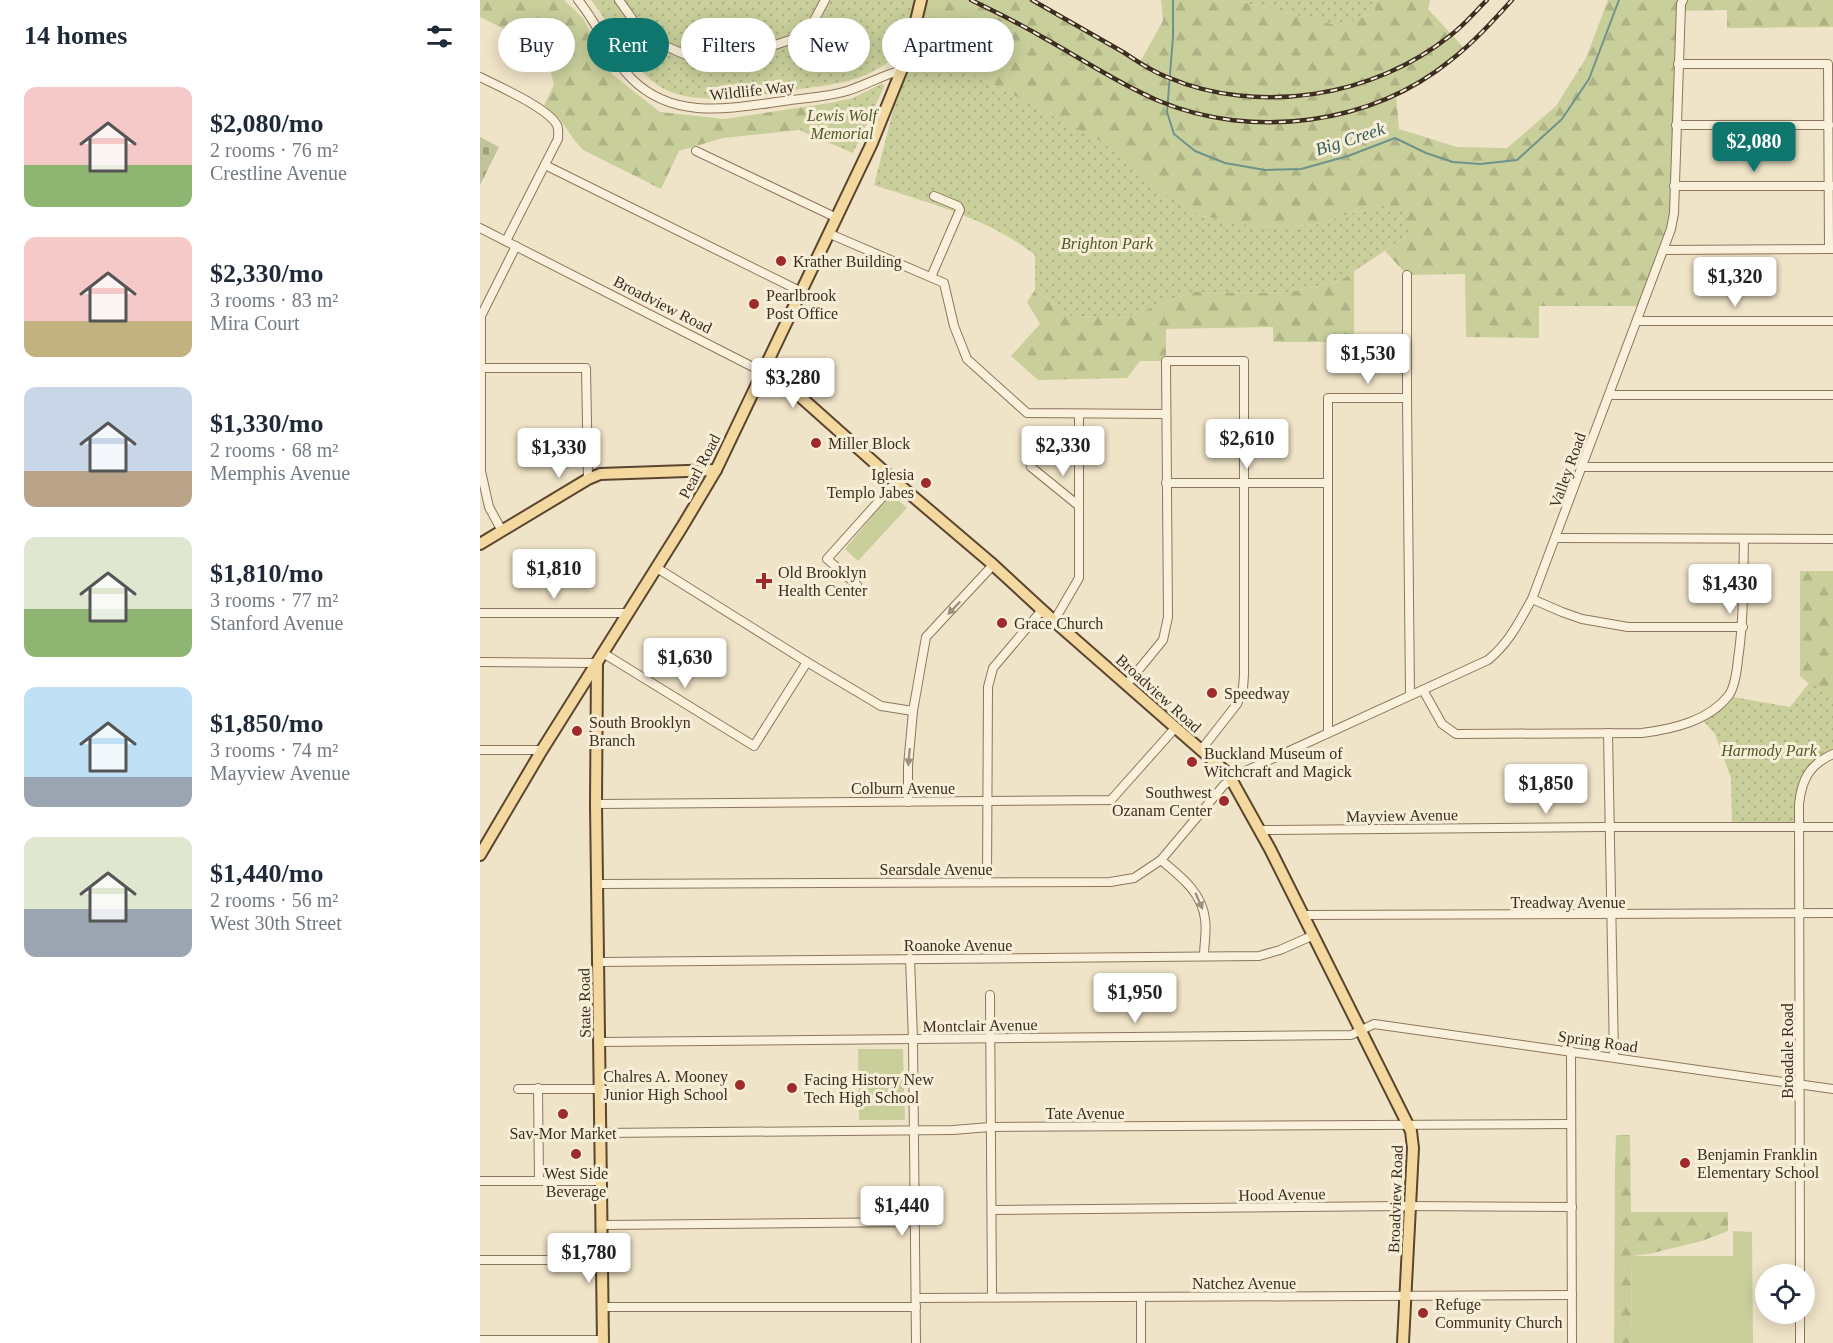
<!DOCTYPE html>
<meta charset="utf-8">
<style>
:root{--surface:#fff;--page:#f2f2f3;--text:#1f2937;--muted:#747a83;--accent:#0f766e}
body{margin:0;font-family:Georgia,serif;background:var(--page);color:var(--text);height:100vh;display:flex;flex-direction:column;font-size:22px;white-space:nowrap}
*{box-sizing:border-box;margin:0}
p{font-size:20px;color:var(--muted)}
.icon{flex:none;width:33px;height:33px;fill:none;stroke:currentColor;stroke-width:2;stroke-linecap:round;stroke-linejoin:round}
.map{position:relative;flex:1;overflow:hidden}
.drawer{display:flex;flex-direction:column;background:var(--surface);width:480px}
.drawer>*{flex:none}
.top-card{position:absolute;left:18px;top:18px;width:570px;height:54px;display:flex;gap:12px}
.tools{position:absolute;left:1275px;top:1264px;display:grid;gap:12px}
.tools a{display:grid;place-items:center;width:60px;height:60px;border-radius:50%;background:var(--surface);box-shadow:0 3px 15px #0003;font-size:30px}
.price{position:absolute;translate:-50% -51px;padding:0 14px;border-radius:6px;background:#fff;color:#222;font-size:20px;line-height:39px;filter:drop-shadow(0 2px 3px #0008)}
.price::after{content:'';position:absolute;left:50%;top:36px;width:18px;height:14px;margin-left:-9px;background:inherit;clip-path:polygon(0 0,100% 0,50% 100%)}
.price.active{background:var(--accent);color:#fff}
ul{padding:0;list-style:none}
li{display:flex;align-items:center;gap:18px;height:150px;padding:0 24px}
li span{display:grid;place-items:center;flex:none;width:168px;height:120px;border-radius:12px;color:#555}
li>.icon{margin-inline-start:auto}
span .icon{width:72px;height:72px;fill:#fffc;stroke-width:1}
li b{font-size:26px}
h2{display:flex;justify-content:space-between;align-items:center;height:72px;padding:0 24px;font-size:26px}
.tag{padding:0 21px;border-radius:27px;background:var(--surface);box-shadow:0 3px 15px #0003;font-size:21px;line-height:54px}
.tag.active{background:var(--accent);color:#fff}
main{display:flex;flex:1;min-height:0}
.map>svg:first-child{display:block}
.green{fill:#c9cf9b}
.forest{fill:url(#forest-firs)}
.cemetery{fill:url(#cemetery-stones)}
.park{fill:url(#park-dots)}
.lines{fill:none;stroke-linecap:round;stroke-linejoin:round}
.stream{stroke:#6f938a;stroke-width:2}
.minor-casing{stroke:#8d765c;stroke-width:10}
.major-casing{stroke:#5b4430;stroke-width:14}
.minor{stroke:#faf1dc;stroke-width:8}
.major{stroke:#f3d9a0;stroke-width:10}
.rail-casing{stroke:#3d2e20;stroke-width:4.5}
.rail{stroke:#f7eed8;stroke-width:2;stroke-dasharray:7;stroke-linecap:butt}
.oneway{fill:#9c907e}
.poi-dot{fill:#9e2a2b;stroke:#f7eed8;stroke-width:2}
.labels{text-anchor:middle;stroke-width:6;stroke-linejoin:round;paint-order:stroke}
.street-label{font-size:16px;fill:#3d2e20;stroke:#f7eed8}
.park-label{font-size:16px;font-style:italic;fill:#4d5a26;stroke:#f7eed8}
.poi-label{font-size:16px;fill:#3d2e20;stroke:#f7eed8;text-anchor:start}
.water-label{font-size:18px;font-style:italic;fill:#2f5d5a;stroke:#f7eed8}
</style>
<main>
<section class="drawer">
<h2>14 homes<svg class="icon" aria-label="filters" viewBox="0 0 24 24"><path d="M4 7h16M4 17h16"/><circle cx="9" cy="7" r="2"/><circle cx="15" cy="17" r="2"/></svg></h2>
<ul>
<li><span style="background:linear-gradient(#f6c9c9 65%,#8fb573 0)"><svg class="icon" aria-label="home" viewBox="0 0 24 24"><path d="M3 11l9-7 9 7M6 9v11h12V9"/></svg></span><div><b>$2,080/mo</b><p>2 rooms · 76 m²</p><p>Crestline Avenue</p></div></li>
<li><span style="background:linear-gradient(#f6c9c9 70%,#c2b280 0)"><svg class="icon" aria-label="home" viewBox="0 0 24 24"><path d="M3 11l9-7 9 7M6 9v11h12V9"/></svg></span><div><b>$2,330/mo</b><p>3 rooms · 83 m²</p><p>Mira Court</p></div></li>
<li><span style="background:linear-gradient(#c9d6e8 70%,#b9a48a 0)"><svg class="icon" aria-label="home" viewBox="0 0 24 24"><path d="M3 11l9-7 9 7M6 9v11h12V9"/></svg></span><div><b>$1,330/mo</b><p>2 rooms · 68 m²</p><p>Memphis Avenue</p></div></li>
<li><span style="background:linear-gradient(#dfe7d0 60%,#8fb573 0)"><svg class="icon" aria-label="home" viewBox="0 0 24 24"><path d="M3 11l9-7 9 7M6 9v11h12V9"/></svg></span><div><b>$1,810/mo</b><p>3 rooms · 77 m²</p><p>Stanford Avenue</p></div></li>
<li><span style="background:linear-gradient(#bfe0f5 75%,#9aa5b1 0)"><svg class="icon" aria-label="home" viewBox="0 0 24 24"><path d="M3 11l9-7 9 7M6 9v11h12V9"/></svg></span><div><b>$1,850/mo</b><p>3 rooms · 74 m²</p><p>Mayview Avenue</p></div></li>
<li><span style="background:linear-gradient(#dfe7d0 60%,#9aa5b1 0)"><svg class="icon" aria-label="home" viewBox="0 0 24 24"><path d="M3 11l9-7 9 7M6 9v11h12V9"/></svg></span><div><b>$1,440/mo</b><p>2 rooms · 56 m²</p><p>West 30th Street</p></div></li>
</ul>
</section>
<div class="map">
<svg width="1353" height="1343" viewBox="0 0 1353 1343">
<defs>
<pattern id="forest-firs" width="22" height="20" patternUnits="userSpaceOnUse" patternTransform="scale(1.5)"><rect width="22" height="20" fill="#c9cf9b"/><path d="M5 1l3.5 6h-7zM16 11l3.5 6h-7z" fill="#aeb285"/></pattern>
<pattern id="cemetery-stones" width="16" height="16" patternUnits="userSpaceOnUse" patternTransform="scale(1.5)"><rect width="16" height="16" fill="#bfc49a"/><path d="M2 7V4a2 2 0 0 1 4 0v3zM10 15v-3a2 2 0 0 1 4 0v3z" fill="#9ca07d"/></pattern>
<pattern id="park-dots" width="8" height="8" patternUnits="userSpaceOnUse" patternTransform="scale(1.5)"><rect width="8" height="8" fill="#c9cf9b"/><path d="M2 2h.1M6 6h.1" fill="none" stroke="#aeb285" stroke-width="1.8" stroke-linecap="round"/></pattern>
</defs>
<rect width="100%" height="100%" fill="#f0e4c8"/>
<g class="green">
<path d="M411,494L427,508L378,561L365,549Z"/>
<path d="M378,1049H423L425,1120H379Z"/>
<path d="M1253,1231L1272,1232L1273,1343H1151L1152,1256H1253Z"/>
</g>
<g class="forest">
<path d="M0,0H84L103,18L132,74L180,112L245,119L350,103L319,130L243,138L199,151L181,189L103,150L95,141L79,118L64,105L74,85L69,64L35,46L24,29L0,17Z"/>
<path d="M441,0H552L660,62L683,21L681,0H754L861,26L895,12L894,0H950L948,9L984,48L971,60L916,94L919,129L977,147L1027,148L1076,106L1106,58L1128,0H1353V27L1247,28V10L1200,11L1194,215L1162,306H1059V338L986,337L985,274L927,275L905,251L930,234L899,205L834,225L778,227L722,216L673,187L623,143L431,41Z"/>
<path d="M874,271V342H793V327L686,329V361H660L647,378L558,380L531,356L560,324L547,302L555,290L591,316L644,318L713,292L805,293L858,282Z"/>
<path d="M1320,571H1353V705L1320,676Z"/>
<path d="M1136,1135H1150L1151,1212H1248V1231L1222,1241L1169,1254L1152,1256L1151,1343H1134L1135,1166Z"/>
</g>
<path class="cemetery" d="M0,137L19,147L0,185Z"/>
<g class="park">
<path d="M111,0H438C432,23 428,45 409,61C383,83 346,85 314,90C276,96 213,108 179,86C147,64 134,29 111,0Z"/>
<path d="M754,0H894L895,12L861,26Z"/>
<path d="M431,41L624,143L673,187L722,216L778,227L834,225L899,205L926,212L930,234L858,282L805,293L713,292L644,318L591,316L555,290V255C509,218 448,203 394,185Z"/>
<path d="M403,83L404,87L373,153L319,130L350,103L373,98Z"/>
<path d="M1329,683L1353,695V754L1323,781L1320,827H1252L1251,778L1235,734L1223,721L1247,705L1253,697L1310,707Z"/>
</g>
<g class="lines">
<path class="stream" d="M693,0V37L687,112L694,134L715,151L745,163L785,170L821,169L868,156L915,138L946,153L973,162L1000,164L1037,160L1082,119L1109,79L1139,0"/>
<defs>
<g id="minor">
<path d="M98,0C119,25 129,56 152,79C194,121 252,108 304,101C324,98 347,97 367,91C386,85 403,75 422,70"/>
<path d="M139,0L165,37L215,59L240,54L277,51L313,39L328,32L345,0"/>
<path d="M1198,64H1348L1349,249"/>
<path d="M0,77C18,86 68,108 77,125C79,129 78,134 78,139L26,241"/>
<path d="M1196,125H1349"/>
<path d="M216,151L357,218"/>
<path d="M65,165L322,292"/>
<path d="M1194,186H1352"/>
<path d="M0,228L271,366L284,371"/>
<path d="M350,234L464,283L474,326L487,359L547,413L686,414"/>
<path d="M1184,250L1353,249"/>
<path d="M927,275V398L930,695"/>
<path d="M451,277L480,210L478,206L454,196"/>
<path d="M1157,321H1353"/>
<path d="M0,368H106L108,479"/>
<path d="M1130,395H1353"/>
<path d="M551,467L599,506"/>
<path d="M1103,467H1353"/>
<path d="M686,483H848"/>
<path d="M22,531L9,507L1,471V316L36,246"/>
<path d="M1076,538L1353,539"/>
<path d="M177,568L327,662L401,706L433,711"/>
<path d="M377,585L347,559L416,482"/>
<path d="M1052,599L1082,612L1102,619L1148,627H1263"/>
<path d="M0,613H148"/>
<path d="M574,621L599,578V414"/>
<path d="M123,653L274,746L327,662"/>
<path d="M0,662L117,663"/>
<path d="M647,684L683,640L688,617L686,361H764V675L763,688L757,704L721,750"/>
<path d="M943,690L962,724L976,734L1162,733C1193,729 1229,721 1249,695C1255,686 1257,670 1258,659C1264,619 1263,580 1264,539"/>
<path d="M848,733V398H927"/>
<path d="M1128,733L1134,1057"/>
<path d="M0,750H62"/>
<path d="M428,802V766L433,711L446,637L513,565"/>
<path d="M116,804L631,800L696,727"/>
<path d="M780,830L1124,827H1353"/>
<path d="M681,860C700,876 722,892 725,919C727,931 724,944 724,956"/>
<path d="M507,882L508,687L513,668L562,610"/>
<path d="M118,884L630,882L654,878L681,860L744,785L759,774L1008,660C1029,643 1039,622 1052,599L1191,229L1194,213L1201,4L1203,0"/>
<path d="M823,915L1353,913"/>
<path d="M430,958L433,1040L436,1343"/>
<path d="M118,962L779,956L800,950L834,935"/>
<path d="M510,995L512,1297"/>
<path d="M119,1042L871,1035L894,1024L1353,1089"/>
<path d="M1091,1051L1092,1343"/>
<path d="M58,1088L59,1181"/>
<path d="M38,1089H120"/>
<path d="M121,1133L473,1130L510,1127L1091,1124"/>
<path d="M0,1181H121"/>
<path d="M512,1210L923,1206L1092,1207"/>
<path d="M122,1225L435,1222"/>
<path d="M0,1260H122"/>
<path d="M1320,1275L1319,804C1322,779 1329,765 1353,754"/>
<path d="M661,1297V1343"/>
<path d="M436,1298L1092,1295"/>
<path d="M123,1307H436"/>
<path d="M1320,1314V1343"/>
<path d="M0,1340H123"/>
</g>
<g id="major">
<path d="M284,371L296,375L416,482L510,562L574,621L745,771L751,779L790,849L931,1131L933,1148L923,1343"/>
<path d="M0,544L108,479L120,474L236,470"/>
<path d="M117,663L116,804L123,1343"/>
<path d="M0,855L62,750L202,527L236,470L392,143L428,54L441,0"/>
</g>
</defs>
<use href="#minor" class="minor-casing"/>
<use href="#major" class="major-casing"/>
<use href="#minor" class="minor"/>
<use href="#major" class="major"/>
<defs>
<g id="rail">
<path d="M491,0C516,12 540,24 564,38C602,59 639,84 679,101C773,140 891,125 971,60C993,43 1013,21 1032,0"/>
<path d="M552,0C582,17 613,35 643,52C657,61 671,71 687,77C778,116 894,97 971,35C984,25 995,12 1007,0"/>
</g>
</defs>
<use href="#rail" class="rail-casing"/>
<use href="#rail" class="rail"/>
</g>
<defs><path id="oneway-solid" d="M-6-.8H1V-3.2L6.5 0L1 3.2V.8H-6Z" transform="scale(1.5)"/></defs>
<g class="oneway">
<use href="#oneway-solid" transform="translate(474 608) rotate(134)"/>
<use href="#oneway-solid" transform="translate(429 757) rotate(95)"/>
<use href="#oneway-solid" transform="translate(719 901) rotate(66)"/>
</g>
<g class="poi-dot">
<circle cx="301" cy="261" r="6"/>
<circle cx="274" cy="304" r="6"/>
<circle cx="336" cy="443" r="6"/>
<circle cx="446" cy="483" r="6"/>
<path d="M281 572h6v6h6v6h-6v6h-6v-6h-6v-6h6z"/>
<circle cx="522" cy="623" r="6"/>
<circle cx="732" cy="693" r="6"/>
<circle cx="97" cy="731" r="6"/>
<circle cx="712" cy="762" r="6"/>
<circle cx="744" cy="801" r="6"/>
<circle cx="260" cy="1085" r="6"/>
<circle cx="312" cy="1088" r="6"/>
<circle cx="83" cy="1114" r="6"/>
<circle cx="96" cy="1154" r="6"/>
<circle cx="1205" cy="1163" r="6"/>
<circle cx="943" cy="1313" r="6"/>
</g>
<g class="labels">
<g class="street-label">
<text transform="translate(272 90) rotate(-6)" y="6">Wildlife Way</text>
<text transform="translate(183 304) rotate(27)" y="6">Broadview Road</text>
<text transform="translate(219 466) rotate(-62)" y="6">Pearl Road</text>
<text transform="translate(1087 470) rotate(-70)" y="6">Valley Road</text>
<text transform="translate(679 693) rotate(42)" y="6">Broadview Road</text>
<text x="423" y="794">Colburn Avenue</text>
<text transform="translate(922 815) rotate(-1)" y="6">Mayview Avenue</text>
<text x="456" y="875">Searsdale Avenue</text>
<text x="1088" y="908">Treadway Avenue</text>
<text x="478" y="951">Roanoke Avenue</text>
<text transform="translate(104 1003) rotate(-91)" y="6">State Road</text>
<text transform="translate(500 1025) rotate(-1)" y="6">Montclair Avenue</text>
<text transform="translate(1118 1041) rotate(8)" y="6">Spring Road</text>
<text transform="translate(1307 1051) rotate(-90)" y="6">Broadale Road</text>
<text x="605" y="1119">Tate Avenue</text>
<text transform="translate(802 1194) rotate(-1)" y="6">Hood Avenue</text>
<text transform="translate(915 1199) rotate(-88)" y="6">Broadview Road</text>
<text x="764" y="1289">Natchez Avenue</text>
</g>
<g class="park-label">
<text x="362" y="121">Lewis Wolf<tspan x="362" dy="18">Memorial</tspan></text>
<text x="627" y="249">Brighton Park</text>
<text x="1289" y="756">Harmody Park</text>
</g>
<g class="poi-label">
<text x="313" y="267">Krather Building</text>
<text x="286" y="301">Pearlbrook<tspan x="286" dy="18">Post Office</tspan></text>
<text x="348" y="449">Miller Block</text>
<text x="434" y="480" text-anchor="end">Iglesia<tspan x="434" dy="18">Templo Jabes</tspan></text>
<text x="298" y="578">Old Brooklyn<tspan x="298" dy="18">Health Center</tspan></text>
<text x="534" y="629">Grace Church</text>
<text x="744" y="699">Speedway</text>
<text x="109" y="728">South Brooklyn<tspan x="109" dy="18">Branch</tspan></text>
<text x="724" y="759">Buckland Museum of<tspan x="724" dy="18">Witchcraft and Magick</tspan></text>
<text x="732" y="798" text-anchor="end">Southwest<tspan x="732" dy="18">Ozanam Center</tspan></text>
<text x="248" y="1082" text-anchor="end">Chalres A. Mooney<tspan x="248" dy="18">Junior High School</tspan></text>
<text x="324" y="1085">Facing History New<tspan x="324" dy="18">Tech High School</tspan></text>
<text x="83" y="1139" text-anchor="middle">Sav-Mor Market</text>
<text x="1217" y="1160">Benjamin Franklin<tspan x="1217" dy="18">Elementary School</tspan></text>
<text x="96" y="1179" text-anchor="middle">West Side<tspan x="96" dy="18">Beverage</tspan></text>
<text x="955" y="1310">Refuge<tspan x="955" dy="18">Community Church</tspan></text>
</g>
<g class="water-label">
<text transform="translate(870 139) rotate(-18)" y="6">Big Creek</text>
</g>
</g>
</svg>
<div class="tools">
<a><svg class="icon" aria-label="locate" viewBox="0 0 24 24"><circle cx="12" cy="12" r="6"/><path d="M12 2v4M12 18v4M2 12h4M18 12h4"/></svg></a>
</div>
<b class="price active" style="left:1274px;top:173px">$2,080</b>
<b class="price" style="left:1255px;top:308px">$1,320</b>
<b class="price" style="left:888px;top:385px">$1,530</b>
<b class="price" style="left:313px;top:409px">$3,280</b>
<b class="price" style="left:767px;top:470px">$2,610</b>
<b class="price" style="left:583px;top:477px">$2,330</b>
<b class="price" style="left:79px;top:479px">$1,330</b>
<b class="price" style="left:74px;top:600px">$1,810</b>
<b class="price" style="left:1250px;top:615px">$1,430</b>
<b class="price" style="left:205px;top:689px">$1,630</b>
<b class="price" style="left:1066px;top:815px">$1,850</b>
<b class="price" style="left:655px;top:1024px">$1,950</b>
<b class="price" style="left:422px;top:1237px">$1,440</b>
<b class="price" style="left:109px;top:1284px">$1,780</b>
<div class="top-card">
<a class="tag">Buy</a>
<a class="tag active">Rent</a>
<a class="tag">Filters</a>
<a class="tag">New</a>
<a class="tag">Apartment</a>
</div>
</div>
</main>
